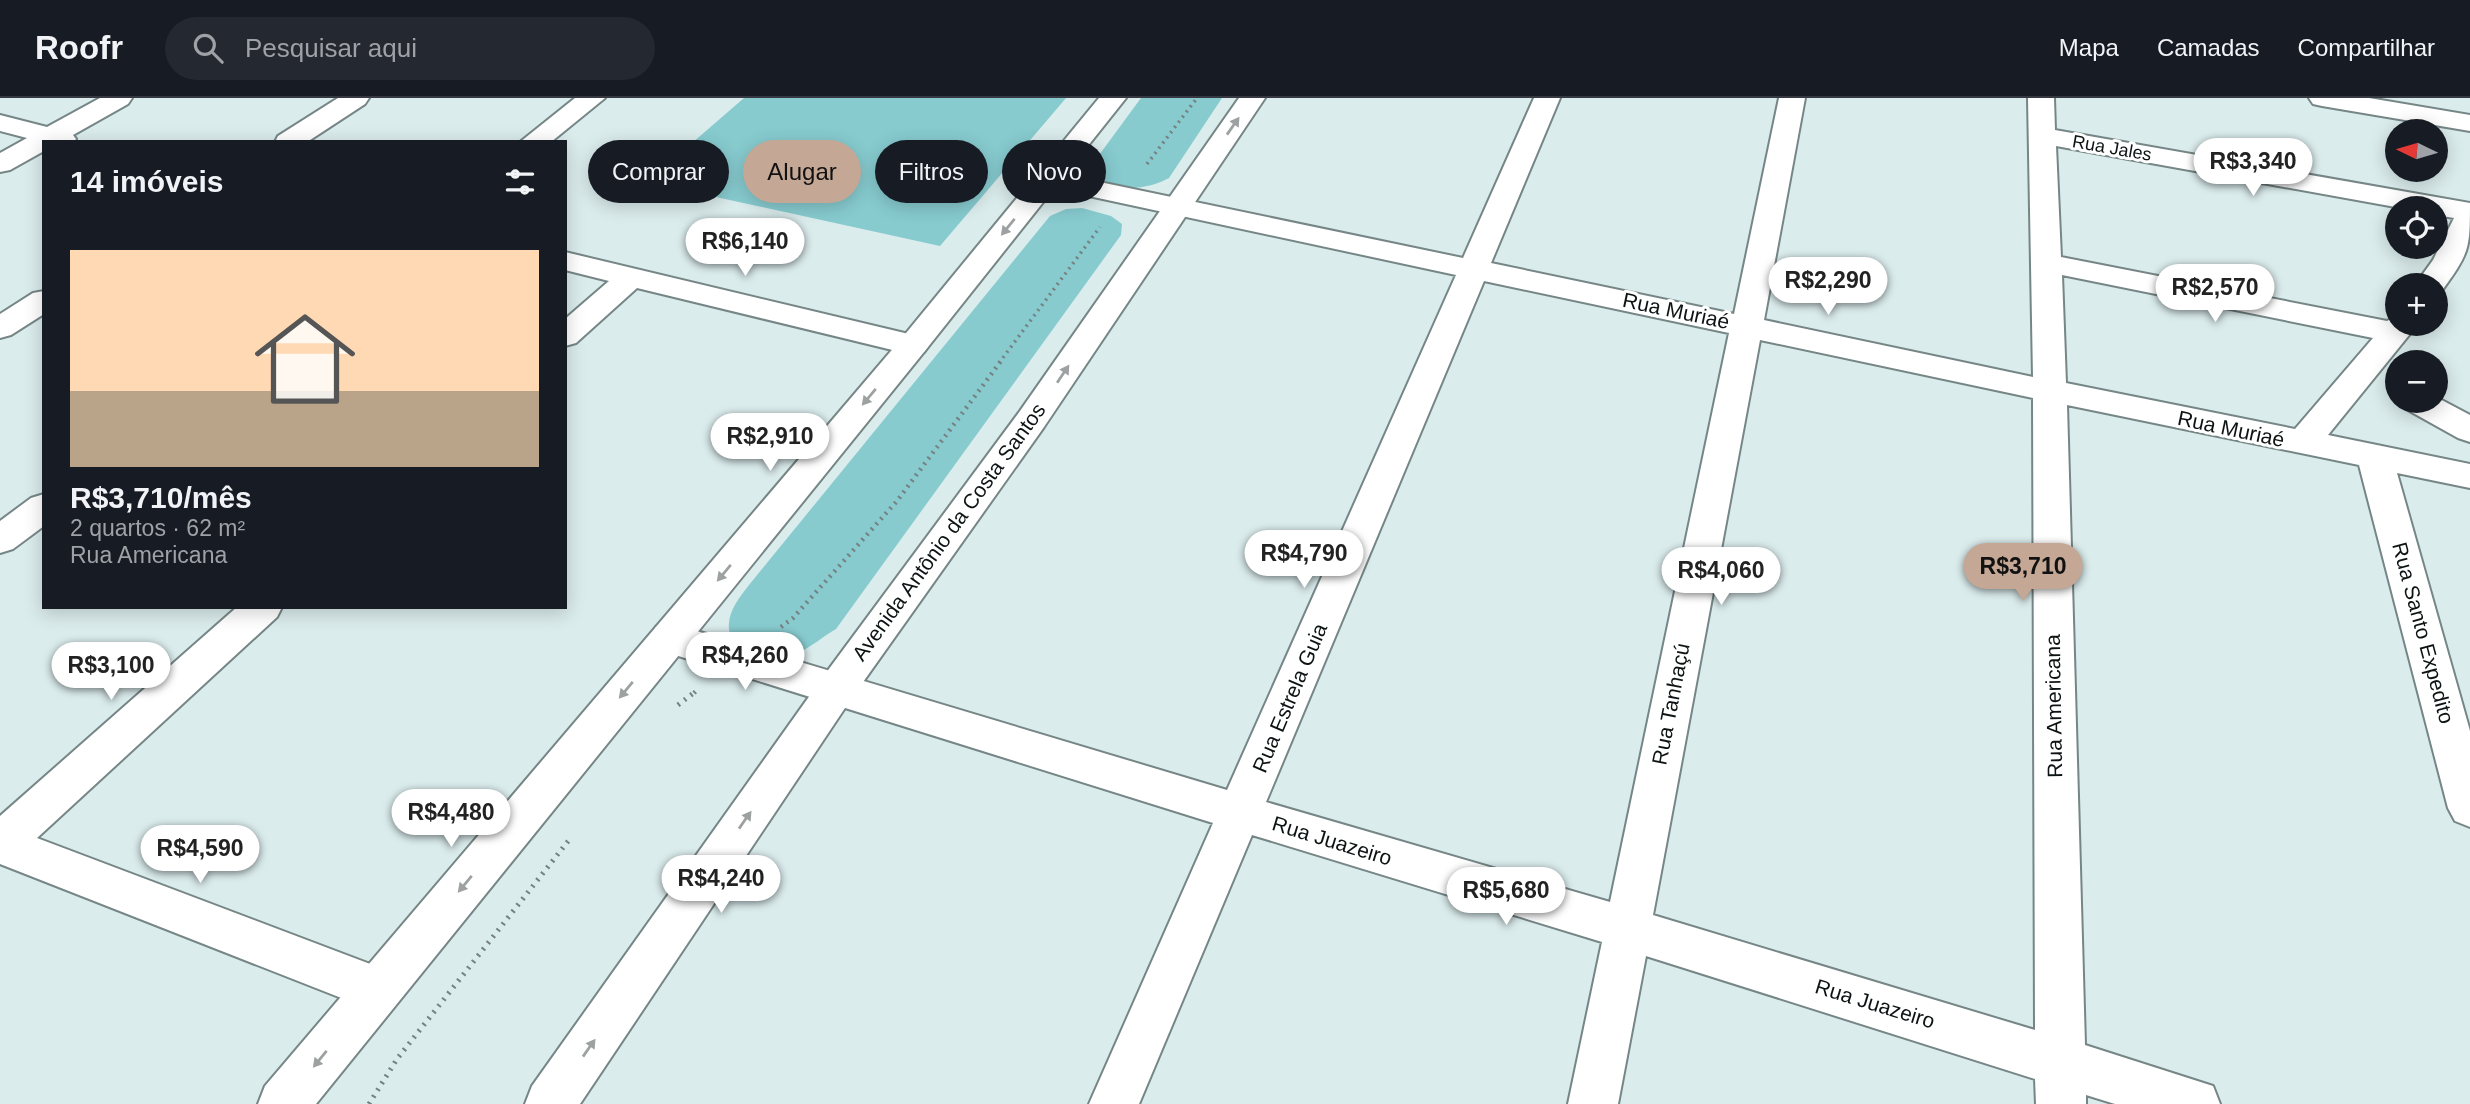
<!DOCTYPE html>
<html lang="pt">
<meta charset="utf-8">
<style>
:root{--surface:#171b24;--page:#242831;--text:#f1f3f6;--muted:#9ea1a6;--line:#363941;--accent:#c5a795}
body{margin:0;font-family:Arial,sans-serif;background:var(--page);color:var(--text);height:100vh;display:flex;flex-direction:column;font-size:26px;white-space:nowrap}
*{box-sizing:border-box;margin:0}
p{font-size:23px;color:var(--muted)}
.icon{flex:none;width:38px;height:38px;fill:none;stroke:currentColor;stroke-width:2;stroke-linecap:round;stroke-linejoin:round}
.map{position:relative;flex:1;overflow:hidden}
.sheet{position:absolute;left:42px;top:42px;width:525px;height:469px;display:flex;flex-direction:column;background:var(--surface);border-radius:0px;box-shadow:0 4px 18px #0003}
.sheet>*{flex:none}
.hud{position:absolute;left:588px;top:42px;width:665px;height:63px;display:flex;gap:14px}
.needle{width:46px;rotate:275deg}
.fabs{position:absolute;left:2385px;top:21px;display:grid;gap:14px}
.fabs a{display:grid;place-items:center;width:63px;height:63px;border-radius:50%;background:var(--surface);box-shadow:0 4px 18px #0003;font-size:35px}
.price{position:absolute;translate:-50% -60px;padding:0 16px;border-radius:24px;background:#fff;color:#222;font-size:23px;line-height:46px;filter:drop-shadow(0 2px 4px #0008)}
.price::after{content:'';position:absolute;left:50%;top:42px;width:21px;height:16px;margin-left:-10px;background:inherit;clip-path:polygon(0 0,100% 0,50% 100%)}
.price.current{background:var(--accent);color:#111}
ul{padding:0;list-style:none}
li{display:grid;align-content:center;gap:14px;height:371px;padding:0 28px}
li span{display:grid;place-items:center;height:217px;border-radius:0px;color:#555}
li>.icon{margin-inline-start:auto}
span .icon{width:126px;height:126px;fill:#fffc;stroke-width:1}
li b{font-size:30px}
h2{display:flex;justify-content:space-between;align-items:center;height:84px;padding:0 28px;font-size:30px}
.pill{padding:0 24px;border-radius:32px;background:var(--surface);box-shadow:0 4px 18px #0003;font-size:24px;line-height:63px}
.pill.current{background:var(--accent);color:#111}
header{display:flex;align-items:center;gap:42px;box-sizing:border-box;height:98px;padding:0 35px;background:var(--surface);border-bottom:2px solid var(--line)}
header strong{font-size:33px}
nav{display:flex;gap:38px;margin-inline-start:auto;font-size:24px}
.search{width:490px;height:63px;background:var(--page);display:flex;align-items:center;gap:18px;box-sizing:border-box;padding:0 24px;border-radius:38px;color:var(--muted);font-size:26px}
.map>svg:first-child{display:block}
.green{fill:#87cbcf}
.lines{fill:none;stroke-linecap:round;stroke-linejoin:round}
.minor-casing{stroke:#768686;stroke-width:4}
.tertiary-casing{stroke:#768686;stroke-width:4}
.path-far2{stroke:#768182;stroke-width:3.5;stroke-dasharray:2 4.5;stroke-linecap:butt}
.path-far1{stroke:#768182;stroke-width:4.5;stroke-dasharray:2 5;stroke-linecap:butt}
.path{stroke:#768182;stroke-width:5;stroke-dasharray:2 6;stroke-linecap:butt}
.minor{fill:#fff;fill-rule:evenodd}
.tertiary{fill:#fff;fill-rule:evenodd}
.oneway{fill:#9ea1a1}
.labels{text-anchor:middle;stroke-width:6;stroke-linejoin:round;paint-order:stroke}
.far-street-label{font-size:18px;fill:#0d1313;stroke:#fff}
.street-label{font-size:21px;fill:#0d1313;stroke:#fff}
</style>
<header>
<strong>Roofr</strong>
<div class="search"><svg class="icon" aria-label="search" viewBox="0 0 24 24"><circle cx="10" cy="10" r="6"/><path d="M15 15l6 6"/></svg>Pesquisar aqui</div>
<nav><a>Mapa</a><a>Camadas</a><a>Compartilhar</a></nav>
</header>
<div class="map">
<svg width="2470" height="1006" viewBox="0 0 2470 1006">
<rect width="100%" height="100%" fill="#dbeced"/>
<g class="green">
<path d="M744,0H1066L940,148L647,84Z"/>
<path d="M1141,0H1222L1169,80C1146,93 1102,97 1091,68Z"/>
<path d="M1082,110L1111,118L1122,126L1121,137L836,531C824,538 811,549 798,555C778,563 732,560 729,531C727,514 740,499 749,487L1050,118L1066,111Z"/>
</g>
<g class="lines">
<defs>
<g id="minor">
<path d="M100,0H132L128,6L73,37L76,41L74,44H44V53L10,72L0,74V55L27,40L0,33V17L47,29Z"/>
<path d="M338,0H369L365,6L307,44H275L278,38Z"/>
<path d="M575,0H605L551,44H520Z"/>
<path d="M1534,0H1560L1491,165L1734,216L1779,0H1805L1764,222L2033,279L2028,0H2054L2055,32L2470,105C2470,153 2469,155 2441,194L2436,195V187H2415L2433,162L2454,120L2436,117V110H2401L2056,48L2061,159L2387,223L2398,217V226H2418L2328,337L2470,366V390L2397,375L2470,633V729L2455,723L2448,710L2359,367L2067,307L2085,947L2213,988L2220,1006H2115L2086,997V1006H2036L2035,981L1646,858L1618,1006H1568L1602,844L1252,737L1139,1006H1089L1213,725L656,551L650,540L656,529L670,525L1227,692L1456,177L1047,89L1037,87L1033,81L1037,75L1047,73L1463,160ZM2062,177L2373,240L2295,331L2066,285ZM1484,183L1729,235L1610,804L1266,704ZM1760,242L2033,300L2035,932L1653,817Z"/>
<path d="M2309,0H2369L2470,17V33L2322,8L2313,6Z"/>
<path d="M565,154L913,237L924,240L929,247L924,254L913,257L637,190L576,245L565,248V221L609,183L565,172Z"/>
<path d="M44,193V216L11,237L0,240V216L33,195Z"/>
<path d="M2436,299L2470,317V344L2458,340L2406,311L2401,303H2436Z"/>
<path d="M44,396V428L13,451L0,455V423L31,400Z"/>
<path d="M237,509H282L277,519L37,740L394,875L401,891L394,907L377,914L0,766V718Z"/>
</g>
<g id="tertiary">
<path d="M1099,0H1126L924,254L316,1006H258L265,988L902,240Z"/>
<path d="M1239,0H1265L1044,329L851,601L580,1006H525L532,988L823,579L1020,313Z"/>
</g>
</defs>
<use href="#minor" class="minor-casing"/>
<use href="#tertiary" class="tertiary-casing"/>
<g class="path-far2">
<path d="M1147,66L1197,0"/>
<path d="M999,265L1100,129"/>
</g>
<g class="path-far1">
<path d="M781,529L793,520L897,403L1001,263"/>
<path d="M694,595L696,593"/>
</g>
<g class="path">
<path d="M678,607L696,593"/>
<path d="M369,1006L397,961L569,742"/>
</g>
<use href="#minor" class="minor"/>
<use href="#tertiary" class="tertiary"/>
</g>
<defs><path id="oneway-solid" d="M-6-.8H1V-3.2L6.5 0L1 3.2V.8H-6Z" transform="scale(1.75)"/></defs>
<g class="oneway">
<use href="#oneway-solid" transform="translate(1233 28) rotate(-55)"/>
<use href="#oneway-solid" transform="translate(1008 129) rotate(129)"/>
<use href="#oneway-solid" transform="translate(1063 276) rotate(-56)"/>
<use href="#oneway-solid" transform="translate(869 299) rotate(130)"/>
<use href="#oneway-solid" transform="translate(724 475) rotate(130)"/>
<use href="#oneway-solid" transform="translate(626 592) rotate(130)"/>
<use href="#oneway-solid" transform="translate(745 722) rotate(-55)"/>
<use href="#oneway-solid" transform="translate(465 786) rotate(130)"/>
<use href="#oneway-solid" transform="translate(589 950) rotate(-55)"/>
<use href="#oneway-solid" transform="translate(320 961) rotate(129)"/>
</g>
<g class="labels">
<g class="far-street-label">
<text transform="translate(2112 50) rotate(10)" y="6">Rua Jales</text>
</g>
<g class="street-label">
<text transform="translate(1676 213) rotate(12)" y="7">Rua Muriaé</text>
<text transform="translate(2231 331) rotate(12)" y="7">Rua Muriaé</text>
<text transform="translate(949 434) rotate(-54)" y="7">Avenida Antônio da Costa Santos</text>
<text transform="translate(2423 535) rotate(75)" y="7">Rua Santo Expedito</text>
<text transform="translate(1290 600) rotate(-67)" y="7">Rua Estrela Guia</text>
<text transform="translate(1671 606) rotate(-79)" y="7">Rua Tanhaçú</text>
<text transform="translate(2054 608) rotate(-91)" y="7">Rua Americana</text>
<text transform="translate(1332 743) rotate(17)" y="7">Rua Juazeiro</text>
<text transform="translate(1875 906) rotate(17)" y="7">Rua Juazeiro</text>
</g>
</g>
</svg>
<div class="fabs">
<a><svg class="needle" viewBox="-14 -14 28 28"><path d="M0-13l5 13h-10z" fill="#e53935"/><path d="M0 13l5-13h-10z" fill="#9ea1a6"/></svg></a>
<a><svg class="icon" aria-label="locate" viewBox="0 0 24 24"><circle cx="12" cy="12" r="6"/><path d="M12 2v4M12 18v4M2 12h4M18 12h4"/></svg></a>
<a>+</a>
<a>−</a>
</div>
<b class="price" style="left:2253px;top:100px">R$3,340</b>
<b class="price" style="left:745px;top:180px">R$6,140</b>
<b class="price" style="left:1828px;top:219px">R$2,290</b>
<b class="price" style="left:2215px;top:226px">R$2,570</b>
<b class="price" style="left:770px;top:375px">R$2,910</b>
<b class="price" style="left:1304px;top:492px">R$4,790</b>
<b class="price current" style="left:2023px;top:505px">R$3,710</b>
<b class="price" style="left:1721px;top:509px">R$4,060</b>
<b class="price" style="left:745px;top:594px">R$4,260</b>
<b class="price" style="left:111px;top:604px">R$3,100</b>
<b class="price" style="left:451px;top:751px">R$4,480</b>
<b class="price" style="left:200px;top:787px">R$4,590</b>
<b class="price" style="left:721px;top:817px">R$4,240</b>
<b class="price" style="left:1506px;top:829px">R$5,680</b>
<div class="hud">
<a class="pill">Comprar</a>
<a class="pill current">Alugar</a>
<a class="pill">Filtros</a>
<a class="pill">Novo</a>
</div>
<section class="sheet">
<h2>14 imóveis<svg class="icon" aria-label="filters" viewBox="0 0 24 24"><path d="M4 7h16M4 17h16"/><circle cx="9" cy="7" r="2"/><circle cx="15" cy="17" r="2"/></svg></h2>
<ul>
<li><span style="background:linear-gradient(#ffd9b3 65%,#b9a48a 0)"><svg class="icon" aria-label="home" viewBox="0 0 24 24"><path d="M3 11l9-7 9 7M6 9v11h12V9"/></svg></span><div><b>R$3,710/mês</b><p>2 quartos · 62 m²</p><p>Rua Americana</p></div></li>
</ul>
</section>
</div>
